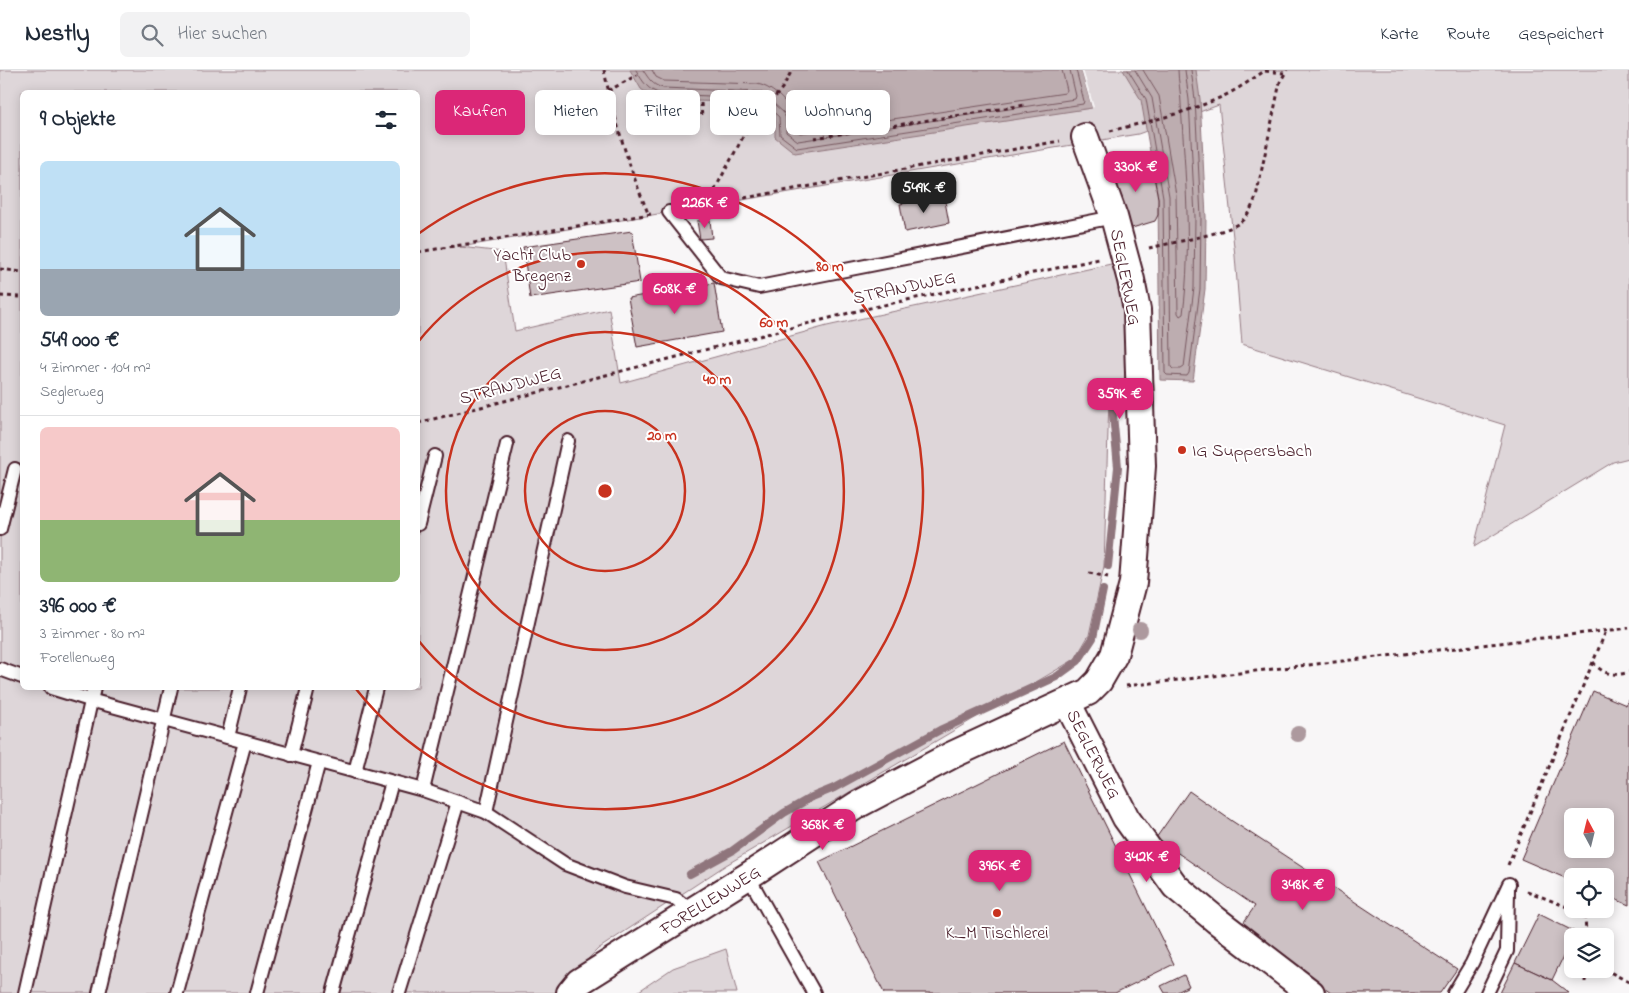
<!DOCTYPE html>
<html lang="de">
<meta charset="utf-8">
<style>
:root{--surface:#fff;--page:#f2f2f3;--text:#1f2937;--muted:#747a83;--line:#e0e1e3;--accent:#db2777}
body{margin:0;font-family:"Indie Flower",sans-serif;background:var(--page);color:var(--text);height:100vh;display:flex;flex-direction:column;font-size:19px;white-space:nowrap}
*{box-sizing:border-box;margin:0}
p{font-size:16px;color:var(--muted)}
.icon{flex:none;width:28px;height:28px;fill:none;stroke:currentColor;stroke-width:2;stroke-linecap:round;stroke-linejoin:round}
.map{position:relative;flex:1;overflow:hidden}
.side{position:absolute;left:20px;top:20px;width:400px;height:600px;display:flex;flex-direction:column;background:var(--surface);border-radius:8px;box-shadow:0 2px 12px #0003}
.side>*{flex:none}
.banner{position:absolute;left:435px;top:20px;width:475px;height:45px;display:flex;gap:10px}
.needle{width:32px;rotate:353deg}
.tools{position:absolute;left:1564px;top:738px;display:grid;gap:10px}
.tools a{display:grid;place-items:center;width:50px;height:50px;border-radius:8px;background:var(--surface);box-shadow:0 2px 12px #0003;font-size:25px}
.price{position:absolute;translate:-50% -42px;padding:0 11px;border-radius:10px;background:var(--accent);color:#fff;font-size:16px;line-height:32px;filter:drop-shadow(0 1px 2px #0008)}
.price::after{content:'';position:absolute;left:50%;top:30px;width:15px;height:11px;margin-left:-8px;background:inherit;clip-path:polygon(0 0,100% 0,50% 100%)}
.price.on{background:#222;color:#fff}
ul{padding:0;list-style:none}
li{display:grid;align-content:center;gap:10px;height:265px;padding:0 20px}
li+li{border-top:1px solid var(--line)}
li span{display:grid;place-items:center;height:155px;border-radius:8px;color:#555}
li>.icon{margin-inline-start:auto}
span .icon{width:90px;height:90px;fill:#fffc;stroke-width:1}
li b{font-size:21px}
h2{display:flex;justify-content:space-between;align-items:center;height:60px;padding:0 20px;font-size:21px}
.pill{padding:0 18px;border-radius:8px;background:var(--surface);box-shadow:0 2px 12px #0003;font-size:18px;line-height:45px}
.pill.on{background:var(--accent);color:#fff}
header{display:flex;align-items:center;gap:30px;box-sizing:border-box;height:70px;padding:0 25px;background:var(--surface);border-bottom:1px solid var(--line)}
header strong{font-size:24px}
nav{display:flex;gap:28px;margin-inline-start:auto;font-size:18px}
.search{width:350px;height:45px;background:var(--page);display:flex;align-items:center;gap:12px;box-sizing:border-box;padding:0 18px;border-radius:8px;color:var(--muted);font-size:19px}
.map>svg:first-child{display:block}
.green{fill:#ded6d9;stroke:#947a82;fill-rule:evenodd}
.water{fill:#bdadb0;stroke:#8f747b}
.pier{fill:#f8f6f7}
.lines{fill:none;stroke-linecap:round;stroke-linejoin:round}
.shore{stroke:#785860;stroke-width:1}
.stream{stroke:#8f747b;stroke-width:8}
.building{fill:#cdc1c4;stroke:#4a1f2b;fill-rule:evenodd}
.lane-casing{stroke:#4a1f2b;stroke-width:16}
.street-casing{stroke:#4a1f2b;stroke-width:30}
.path{stroke:#4a1f2b;stroke-width:3;stroke-dasharray:4 4;stroke-linecap:butt}
.lane{stroke:#fff;stroke-width:12}
.street{stroke:#fff;stroke-width:26}
.tree{fill:#ad999e}
.ring{fill:none;stroke:#c8321e;stroke-width:2.5}
.poi-dot{fill:#c8321e;stroke:#fff;stroke-width:2}
.labels{text-anchor:middle;stroke-width:4;stroke-linejoin:round;paint-order:stroke}
.poi-label{font-size:18px;fill:#4a1f2b;stroke:#fff;text-anchor:end}
.street-label{font-size:18px;fill:#4a1f2b;stroke:#fff}
.centre{fill:#c8321e;stroke:#fff;stroke-width:2.5}
.ring-label{font-size:15px;text-anchor:middle;font-weight:bold;fill:#c8321e;stroke:#fff;stroke-width:4;stroke-linejoin:round;paint-order:stroke}
</style>
<header>
<strong>Nestly</strong>
<div class="search"><svg class="icon" aria-label="search" viewBox="0 0 24 24"><circle cx="10" cy="10" r="6"/><path d="M15 15l6 6"/></svg>Hier suchen</div>
<nav><a>Karte</a><a>Route</a><a>Gespeichert</a></nav>
</header>
<div class="map">
<svg width="1629" height="923" viewBox="0 0 1629 923">
<rect width="100%" height="100%" fill="#f8f6f7"/>
<filter id="ink" filterUnits="userSpaceOnUse"><feTurbulence type="fractalNoise" baseFrequency=".02" numOctaves="2"/><feDisplacementMap in="SourceGraphic" scale="10" xChannelSelector="R" yChannelSelector="G"/><feConvolveMatrix kernelMatrix="1 2 1 2 8 2 1 2 1" color-interpolation-filters="sRGB"/></filter>
<g filter="url(#ink)">
<g class="green">
<path d="M0,0H1629V388L1613,392L1474,477L1505,355L1242,274L1235,186L1219,35L1138,64L460,177L503,182L515,261L609,239L621,313L827,256L1111,194L1123,221L1132,310L1109,327L1104,496L1089,565L1075,589L726,795L598,879L554,923H0ZM22,22H418V618H22Z"/>
<path d="M726,879L737,923H636L673,898Z"/>
</g>
<g class="water">
<path d="M630,0H1081L1092,38L795,83L775,67V50L756,32L689,31L652,27L641,19Z"/>
<path d="M1123,0H1196L1200,29L1206,147L1205,219L1193,311L1160,310L1158,128L1141,30Z"/>
</g>
<path class="pier" d="M1081,0H1083L1094,37L1092,38Z"/>
<g class="lines">
<g class="shore">
<path d="M636,0C643,12 648,21 662,24L758,28L779,47L780,65L797,78L1083,34L1084,31L1076,0"/>
<path d="M643,0C649,9 652,15 663,18L761,22L784,43L786,49V62L798,71L1075,29L1076,26L1070,0"/>
<path d="M652,0L656,7L664,11L757,14C770,16 786,30 792,42C794,47 794,53 794,59L800,63L1065,23L1067,20L1062,0"/>
<path d="M1128,0L1146,29L1163,127L1165,303L1167,305L1187,306L1189,303L1200,219L1201,147L1195,29L1191,0"/>
<path d="M1135,0L1152,28L1169,126L1171,297L1173,299H1181L1184,297L1194,218L1195,147L1189,30L1185,0"/>
<path d="M1143,0L1159,26L1176,125L1178,243L1180,246L1183,244C1192,174 1185,104 1181,34C1181,23 1178,11 1178,0"/>
</g>
<g class="stream">
<path d="M1108,496L1118,397L1112,335L1118,326L1130,321"/>
<path d="M690,804L732,781L784,743L812,727L834,718L940,660L1056,607L1078,591L1093,568L1103,520"/>
</g>
</g>
<g class="building">
<path d="M1109,94L1152,96L1158,128V145L1155,151L1132,158L1118,133L1111,112Z"/>
<path d="M944,126L949,153L905,162L900,134Z"/>
<path d="M710,150L712,168L700,169L697,151Z"/>
<path d="M632,161L640,212L530,228L523,177Z"/>
<path d="M714,213L722,262L637,277L628,228Z"/>
<path d="M1593,621L1626,635L1629,629V835L1605,825V806H1572V811L1521,789ZM1572,746H1605V779H1572Z"/>
<path d="M1064,671L1174,894L1115,923H884L819,792Z"/>
<path d="M1189,721L1232,751L1457,899L1440,923H1331L1239,859L1255,836L1156,768Z"/>
<path d="M1539,844L1575,862L1552,910L1515,893Z"/>
<path d="M1515,893L1552,910L1569,923H1500Z"/>
<path d="M1184,905L1189,916L1175,923H1165L1161,916Z"/>
</g>
<g class="lines">
<defs>
<g id="lane">
<path d="M669,142L721,208L759,217L1114,147"/>
<path d="M418,454L435,386"/>
<path d="M0,459L15,399"/>
<path d="M0,599L22,607"/>
<path d="M51,618L90,630L423,720L486,742L565,794L625,817L676,829L691,841"/>
<path d="M228,667L240,618"/>
<path d="M291,685L308,618"/>
<path d="M355,702L376,618"/>
<path d="M423,720L507,374"/>
<path d="M486,742L568,371"/>
<path d="M748,806L814,923"/>
<path d="M25,923L94,618"/>
<path d="M99,923L171,618"/>
<path d="M177,923L245,672"/>
<path d="M257,923L319,692"/>
<path d="M333,923L392,712"/>
<path d="M399,923L458,732"/>
<path d="M1454,923L1472,893L1509,814"/>
<path d="M1487,923L1507,881L1508,819"/>
</g>
<g id="street">
<path d="M1067,632L1126,748L1175,816L1216,850L1311,923"/>
<path d="M570,923L579,912L748,806L857,735L952,685L1088,622L1099,611L1114,585L1133,513L1142,396L1137,240L1131,210L1114,147L1085,67"/>
</g>
</defs>
<use href="#lane" class="lane-casing"/>
<use href="#street" class="street-casing"/>
<g class="path">
<path d="M604,0C614,49 629,97 648,143"/>
<path d="M1265,1L1284,3"/>
<path d="M608,21L637,5"/>
<path d="M677,33V49"/>
<path d="M701,33L702,49"/>
<path d="M727,33V48"/>
<path d="M644,44L651,29"/>
<path d="M754,47L755,33"/>
<path d="M1110,61C1146,52 1183,44 1217,29C1234,22 1251,10 1266,0"/>
<path d="M814,68L1025,35"/>
<path d="M707,134L743,67L783,17L792,0"/>
<path d="M689,138L1060,71"/>
<path d="M1149,178C1170,173 1224,164 1239,153C1248,147 1252,136 1256,127L1280,12L1287,0"/>
<path d="M418,182L651,144"/>
<path d="M0,199L22,202"/>
<path d="M0,226L22,227"/>
<path d="M418,353L865,239L1099,189"/>
<path d="M1089,503L1108,507"/>
<path d="M1593,592C1602,604 1615,607 1629,602"/>
<path d="M1126,616L1629,558"/>
<path d="M1508,795L1606,561"/>
<path d="M1527,821L1585,844L1586,866"/>
<path d="M1604,899L1629,912"/>
<path d="M1585,912L1586,899"/>
</g>
<use href="#lane" class="lane"/>
<use href="#street" class="street"/>
</g>
<g class="tree">
<circle cx="599" cy="51" r="8"/>
<circle cx="1140" cy="560" r="8"/>
<circle cx="1298" cy="664" r="8"/>
</g>
</g>
<g class="ring">
<circle cx="605" cy="421" r="80"/>
<circle cx="605" cy="421" r="159"/>
<path d="M418 272A239 239 0 1 1 418 570"/>
<path d="M418 164A318 318 0 1 1 356 619"/>
</g>
<g class="poi-dot">
<circle cx="581" cy="194" r="5"/>
<circle cx="1182" cy="380" r="5"/>
<circle cx="997" cy="843" r="5"/>
</g>
<g class="labels">
<g class="poi-label">
<text x="571" y="190">Yacht Club<tspan x="571" dy="21">Bregenz</tspan></text>
<text x="1192" y="386" text-anchor="start">IG Suppersbach</text>
<text x="997" y="868" text-anchor="middle">K_M Tischlerei</text>
</g>
<g class="street-label">
<text transform="translate(1126 207) rotate(79)" y="6">SEGLERWEG</text>
<text transform="translate(904 217) rotate(-12)" y="6">STRANDWEG</text>
<text transform="translate(510 315) rotate(-15)" y="6">STRANDWEG</text>
<text transform="translate(1094 684) rotate(63)" y="6">SEGLERWEG</text>
<text transform="translate(710 830) rotate(-32)" y="6">FORELLENWEG</text>
</g>
</g>
<circle cx="605" cy="421" r="8" class="centre"/>
<g class="ring-label">
<text x="830" y="201">80 m</text>
<text x="774" y="257">60 m</text>
<text x="717" y="314">40 m</text>
<text x="662" y="370">20 m</text>
</g>
</svg>
<div class="tools">
<a><svg class="needle" viewBox="-14 -14 28 28"><path d="M0-13l5 13h-10z" fill="#e53935"/><path d="M0 13l5-13h-10z" fill="#747a83"/></svg></a>
<a><svg class="icon" aria-label="locate" viewBox="0 0 24 24"><circle cx="12" cy="12" r="6"/><path d="M12 2v4M12 18v4M2 12h4M18 12h4"/></svg></a>
<a><svg class="icon" aria-label="layers" viewBox="0 0 24 24"><path d="M12 4l9 5-9 5-9-5zM3 14l9 5 9-5"/></svg></a>
</div>
<b class="price" style="left:1136px;top:123px">330K €</b>
<b class="price on" style="left:924px;top:144px">549K €</b>
<b class="price" style="left:705px;top:159px">226K €</b>
<b class="price" style="left:675px;top:245px">608K €</b>
<b class="price" style="left:1120px;top:350px">359K €</b>
<b class="price" style="left:823px;top:781px">368K €</b>
<b class="price" style="left:1147px;top:813px">342K €</b>
<b class="price" style="left:1000px;top:822px">396K €</b>
<b class="price" style="left:1303px;top:841px">348K €</b>
<div class="banner">
<a class="pill on">Kaufen</a>
<a class="pill">Mieten</a>
<a class="pill">Filter</a>
<a class="pill">Neu</a>
<a class="pill">Wohnung</a>
</div>
<section class="side">
<h2>9 Objekte<svg class="icon" aria-label="filters" viewBox="0 0 24 24"><path d="M4 7h16M4 17h16"/><circle cx="9" cy="7" r="2"/><circle cx="15" cy="17" r="2"/></svg></h2>
<ul>
<li><span style="background:linear-gradient(#bfe0f5 70%,#9aa5b1 0)"><svg class="icon" aria-label="home" viewBox="0 0 24 24"><path d="M3 11l9-7 9 7M6 9v11h12V9"/></svg></span><div><b>549 000 €</b><p>4 Zimmer · 104 m²</p><p>Seglerweg</p></div></li>
<li><span style="background:linear-gradient(#f6c9c9 60%,#8fb573 0)"><svg class="icon" aria-label="home" viewBox="0 0 24 24"><path d="M3 11l9-7 9 7M6 9v11h12V9"/></svg></span><div><b>396 000 €</b><p>3 Zimmer · 80 m²</p><p>Forellenweg</p></div></li>
</ul>
</section>
</div>
